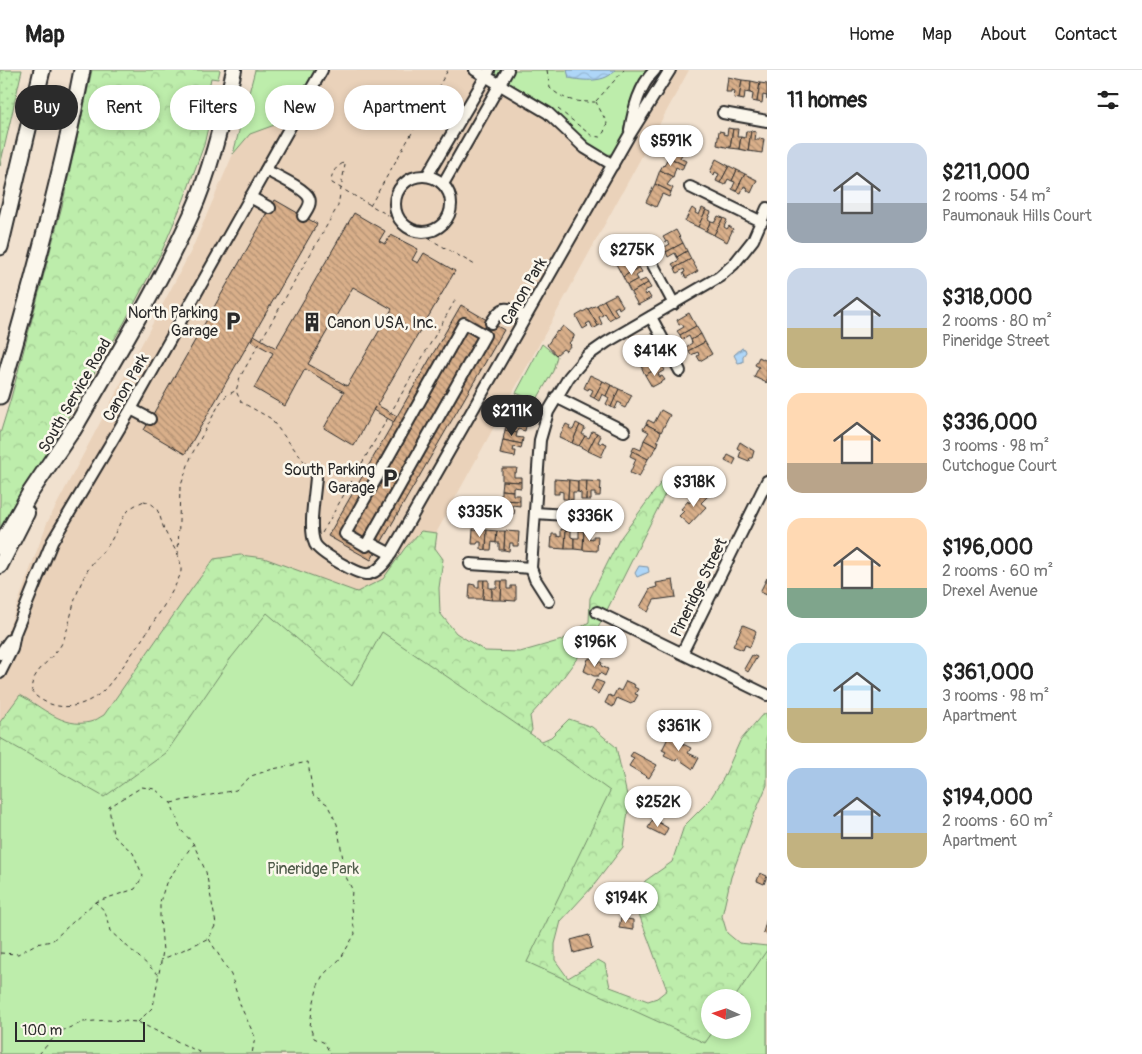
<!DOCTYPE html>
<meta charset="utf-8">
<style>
:root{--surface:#fff;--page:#f6f6f6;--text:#222;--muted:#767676;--line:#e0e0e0;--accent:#2b2b2b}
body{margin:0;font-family:Pangolin,sans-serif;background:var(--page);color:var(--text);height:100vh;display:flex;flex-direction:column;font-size:19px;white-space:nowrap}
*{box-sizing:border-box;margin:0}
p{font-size:16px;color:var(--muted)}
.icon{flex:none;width:28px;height:28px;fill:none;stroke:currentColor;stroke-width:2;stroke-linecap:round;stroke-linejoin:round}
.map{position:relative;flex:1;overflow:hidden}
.panel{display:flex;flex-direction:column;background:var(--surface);width:375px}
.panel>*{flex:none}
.hud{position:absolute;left:15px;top:15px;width:475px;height:45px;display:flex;gap:10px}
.needle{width:32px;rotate:273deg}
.fabs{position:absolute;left:701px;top:919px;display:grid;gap:10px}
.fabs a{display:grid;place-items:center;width:50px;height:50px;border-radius:50%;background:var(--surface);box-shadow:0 2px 8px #0003;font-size:25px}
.scale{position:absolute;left:15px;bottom:12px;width:130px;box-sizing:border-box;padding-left:5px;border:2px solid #2b2b2b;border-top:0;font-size:14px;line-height:18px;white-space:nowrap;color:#2b2b2b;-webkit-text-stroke:4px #fbf7ec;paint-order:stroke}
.price{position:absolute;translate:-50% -42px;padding:0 11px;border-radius:18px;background:#fff;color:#222;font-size:16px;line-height:32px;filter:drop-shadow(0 1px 2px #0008)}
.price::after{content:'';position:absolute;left:50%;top:30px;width:15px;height:11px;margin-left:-8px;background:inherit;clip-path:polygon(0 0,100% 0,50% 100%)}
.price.current{background:var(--accent);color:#fff}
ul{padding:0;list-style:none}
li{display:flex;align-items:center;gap:15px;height:125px;padding:0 20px}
li span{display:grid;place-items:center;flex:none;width:140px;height:100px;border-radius:15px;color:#555}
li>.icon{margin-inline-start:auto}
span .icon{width:60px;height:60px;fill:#fffc;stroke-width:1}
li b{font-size:21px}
h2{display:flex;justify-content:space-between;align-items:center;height:60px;padding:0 20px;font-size:21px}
.pill{padding:0 18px;border-radius:22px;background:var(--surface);box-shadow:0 2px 8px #0003;font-size:18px;line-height:45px}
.pill.current{background:var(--accent);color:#fff}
header{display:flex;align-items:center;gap:30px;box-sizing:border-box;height:70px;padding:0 25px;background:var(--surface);border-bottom:1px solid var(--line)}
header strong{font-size:24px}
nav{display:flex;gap:28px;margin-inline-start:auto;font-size:18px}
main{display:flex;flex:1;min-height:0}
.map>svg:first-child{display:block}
.built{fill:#ead2ba}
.grass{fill:url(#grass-dots);stroke:#748c6b}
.forest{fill:url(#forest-crowns);stroke:#748c6b;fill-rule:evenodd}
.park{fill:#bdedab;stroke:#748c6b}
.water{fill:url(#water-waves);stroke:#7a92a6}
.building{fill:url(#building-back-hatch);stroke:#2b2b2b;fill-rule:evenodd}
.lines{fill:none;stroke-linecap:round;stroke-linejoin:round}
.minor-casing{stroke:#2b2b2b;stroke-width:14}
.major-casing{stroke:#2b2b2b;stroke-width:18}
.highway-casing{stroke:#2b2b2b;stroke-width:19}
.path{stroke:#2b2b2b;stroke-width:1;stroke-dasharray:4 4;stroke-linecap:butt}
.minor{stroke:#fbf7ec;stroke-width:10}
.major{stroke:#fbf7ec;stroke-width:14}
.highway{stroke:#fbf7ec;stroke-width:15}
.labels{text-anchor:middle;stroke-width:5;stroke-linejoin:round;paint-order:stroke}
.street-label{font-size:16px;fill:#2b2b2b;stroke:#fbf7ec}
.poi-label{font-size:16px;fill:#2b2b2b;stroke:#fbf7ec;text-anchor:end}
.park-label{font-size:16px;fill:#505c4b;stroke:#fbf7ec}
</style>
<header>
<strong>Map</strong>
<nav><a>Home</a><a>Map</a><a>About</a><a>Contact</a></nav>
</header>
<main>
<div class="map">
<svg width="767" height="984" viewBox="0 0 767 984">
<defs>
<pattern id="grass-dots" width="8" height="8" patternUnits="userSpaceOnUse" patternTransform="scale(1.25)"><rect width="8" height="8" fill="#bdedab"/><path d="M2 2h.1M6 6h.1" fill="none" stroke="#a3cb93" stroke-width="1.8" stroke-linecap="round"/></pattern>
<pattern id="forest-crowns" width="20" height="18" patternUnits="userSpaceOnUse" patternTransform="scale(1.25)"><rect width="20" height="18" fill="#bdedab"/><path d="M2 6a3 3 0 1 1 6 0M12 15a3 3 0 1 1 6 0" fill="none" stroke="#a3cb93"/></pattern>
<pattern id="water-waves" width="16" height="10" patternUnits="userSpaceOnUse" patternTransform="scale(1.25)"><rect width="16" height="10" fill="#aed6f8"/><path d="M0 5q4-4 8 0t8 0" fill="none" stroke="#96b8d5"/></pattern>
<pattern id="building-back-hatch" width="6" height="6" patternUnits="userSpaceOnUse" patternTransform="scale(1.25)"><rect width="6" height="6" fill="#d9af8a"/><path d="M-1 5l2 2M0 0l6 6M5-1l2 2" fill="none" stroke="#b08f71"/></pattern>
</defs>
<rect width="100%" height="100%" fill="#f1e1cf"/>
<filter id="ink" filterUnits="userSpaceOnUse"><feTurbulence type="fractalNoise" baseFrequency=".02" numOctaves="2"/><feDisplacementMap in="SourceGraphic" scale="10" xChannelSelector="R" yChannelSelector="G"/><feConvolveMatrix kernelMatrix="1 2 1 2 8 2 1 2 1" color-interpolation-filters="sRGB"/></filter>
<g filter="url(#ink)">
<path class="built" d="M255,0H689L352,617L166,683L0,668V582L47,453L191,181L233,84Z"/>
<path class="grass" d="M0,0H22L0,96Z"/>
<g class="forest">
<path d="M92,0H220L218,9L211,8L207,29L211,44L204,75L184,129L161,183L124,253L27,416L0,465V364L11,328L62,136Z"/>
<path d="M665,407L670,414L595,564L556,617L530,646L532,660L521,680L551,667L569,649L592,657L616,677L629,734L623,777L594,815L561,851L555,874V890L568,908L598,890L605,894L610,917L648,931L657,928L667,920L636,836L645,811L672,792L684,756L709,731L724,707L740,671L761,646L767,643V715L751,752L731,807L722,846L727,863L739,873L767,876V984H0V652L20,625C41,636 63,659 90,652C95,651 100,647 104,645L191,520L214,489L240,485L264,488L357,522L383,509L405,478L421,461L437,463L435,478L443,489L439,518L440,543L456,563L485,581L520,582L562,570L589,552L590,528L619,470ZM710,928H742V960H710Z"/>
</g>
<g class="park">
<path d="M255,0H317L288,50L250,64L233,84Z"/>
<path d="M484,0H652C645,15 637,30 630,45C625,57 625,75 613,83C598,92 572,57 562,48C542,28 509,14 484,0Z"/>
<path d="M542,274L557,286L553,301L536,331L516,323Z"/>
<path d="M267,543L352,616L382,562L538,669L610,721L527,892L705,973L714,960H742V928L735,927L767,880V984H0V668L104,727L166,683L231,588Z"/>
</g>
<g class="water">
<path d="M567,0H615C606,13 583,11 569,8Z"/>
<path d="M742,278L745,279L746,282L743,286V292L738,293L734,285Z"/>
<path d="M684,401L689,406L683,412L686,416L683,419L674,411Z"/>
<path d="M639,496L648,497L649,502L637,507L635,503Z"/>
</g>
<g class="building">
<path d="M728,7L742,10L739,29L734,28L735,21L731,20V22H726Z"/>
<path d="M742,10L751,11L750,23L745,22L744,30L739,29Z"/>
<path d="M751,11L760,13L757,32L752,31L753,24L750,23Z"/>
<path d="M760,13L767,14V29V26L763,25L762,33L757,32Z"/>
<path d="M728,58L733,59L730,78L717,75L719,61L724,62L723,64L727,65Z"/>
<path d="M733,59H738L737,67H741L739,79L730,78Z"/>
<path d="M746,61H751L748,81L739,79L741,67L745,68Z"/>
<path d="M751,61L756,62L755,70H759V68L764,69L762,83L748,81Z"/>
<path d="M677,70L687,74L680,88L686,91L684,95L668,87Z"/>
<path d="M668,87L684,95L682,100L676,97L673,107L660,100L663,95L664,96Z"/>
<path d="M716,89L729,96L720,113L716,111L719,104L715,102L714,105L710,102Z"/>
<path d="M729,96L737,100L732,111L728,109L725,115L720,113Z"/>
<path d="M660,100L673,107L667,115L673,118L671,122L655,114Z"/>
<path d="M737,100L745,104L736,121L732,119L735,112L732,111Z"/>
<path d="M745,104L757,110L751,123L747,120L748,118L744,116L741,123L736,121Z"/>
<path d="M655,114L671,122L669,127L662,124L656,137L646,132Z"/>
<path d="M275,130L317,154L185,384L144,360Z"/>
<path d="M692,138L696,141L695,143L699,145L702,138L706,140L698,157L685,151Z"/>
<path d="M706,140L711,142L708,149L711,151L706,161L698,157Z"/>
<path d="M354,143L385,161L379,171L385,174L391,165L418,179L412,190L418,193L424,183L455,201L377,335L397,346L394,352L373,340L375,337L354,376L324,358L344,322L305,299L285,336L254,318L273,283L251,271L254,265L276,278ZM353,217L392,239L347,316L308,294Z"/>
<path d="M718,146L723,148L714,165L706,161L711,151L715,152Z"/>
<path d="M723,148L727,150L724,157L727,159L729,156L733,159L727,172L714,165Z"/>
<path d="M676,160L683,173L666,182L663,178L670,174L668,171L666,172L663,167Z"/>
<path d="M683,173L687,181L677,187L675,183L668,187L666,182Z"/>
<path d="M687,181L691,189L675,198L672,194L679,190L677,187Z"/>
<path d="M628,187L631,192L629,193L630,196L637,193L639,197L623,207L616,194Z"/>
<path d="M691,189L698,201L686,208L683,203L685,202L684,199L677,203L675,198Z"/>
<path d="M639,197L642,202L636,206L638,209L627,215L623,207Z"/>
<path d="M638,209L639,212L646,209L648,213L631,223L627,215Z"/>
<path d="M648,213L651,218L644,221L646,225L648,223L651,228L638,235L631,223Z"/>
<path d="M616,224L623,236L619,239L618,236L614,238L618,245L614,247L604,230Z"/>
<path d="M604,230L614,247L609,250L605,243L603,245L597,235Z"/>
<path d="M461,235L504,260L371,490L328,466Z"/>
<path d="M597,235L603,245L599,247L602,254L598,256L588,239Z"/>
<path d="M588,239L598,256L593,259L590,252L586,254L588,256L583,259L576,246Z"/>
<path d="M689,243L696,256L680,265L677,261L684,257L682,254L679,255L677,250Z"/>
<path d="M563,256L574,265V267L569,273L571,275L566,281L563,279L556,285L547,275L557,261L558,262Z"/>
<path d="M696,256L701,264L691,270L689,266L682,270L680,265Z"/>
<path d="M701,264L705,272L688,281L686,277L692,273L691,270Z"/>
<path d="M642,270L645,274L642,276L644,279L651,275L653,280L636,289L630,277Z"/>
<path d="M705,272L712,284L700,291L697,286L699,285L698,282L691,285L688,281Z"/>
<path d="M653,280L656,284L649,288L651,291L641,296L636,289Z"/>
<path d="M759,287L767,291V313L754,307L759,297L755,295Z"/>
<path d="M651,291L653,294L659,291L662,296L645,305L641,296Z"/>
<path d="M662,296L665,300L658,304L660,307L662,306L665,310L652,317L645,305Z"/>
<path d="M590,305L603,311L594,328L590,326L593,320L589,318L588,320L584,318Z"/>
<path d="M603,311L611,315L606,326L602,324L599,331L594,328Z"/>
<path d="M611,315L619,319L611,337L606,334L609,328L606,326Z"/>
<path d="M619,319L632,325L625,338L621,336L622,334L618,332L615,339L611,337Z"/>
<path d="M510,338L524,341L523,346H520V349L527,351L526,356L507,352Z"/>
<path d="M661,340L670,345L661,362L646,354L648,350L654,353Z"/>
<path d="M507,352L526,356L525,361L518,359L517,363L505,360Z"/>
<path d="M576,353L580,355L572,373L559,367L566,354L570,356L569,358L573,360Z"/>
<path d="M646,354L661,362L657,371H659L657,377L644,370L649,362L643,359Z"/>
<path d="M580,355L585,358L582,364L585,366L579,376L572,373Z"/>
<path d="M505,360L517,363L516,367L523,368L522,374L503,370Z"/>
<path d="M592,361L597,363L588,381L579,376L585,366L589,368Z"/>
<path d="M597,363L601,366L598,372L601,374L602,372L607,374L601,387L588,381Z"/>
<path d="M503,370L522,374L521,379L514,377L513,381H516L515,387L500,384Z"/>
<path d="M644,370L657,377L648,389L632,381L634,377L641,380Z"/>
<path d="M740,372L754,381L752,388H750L749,391L739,387L741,381L737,378Z"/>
<path d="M632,381L648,389L639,407L630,403L636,389L630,386Z"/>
<path d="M728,385L736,389L733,395L725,391Z"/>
<path d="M502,398H517L516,403H514V407H521V412L502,411Z"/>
<path d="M554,409L569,410L568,429H563V422L559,421V424H554Z"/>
<path d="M569,410L578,411V422H573V430L568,429Z"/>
<path d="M502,411L521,412V418L513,417V421L501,420Z"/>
<path d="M578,411H587L586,430H581V423L578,422Z"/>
<path d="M587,411L601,412L600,426H595V423H591V430H586Z"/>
<path d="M702,419L709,425L701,433L706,437L689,455L679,446L684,441L681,439L688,431L689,433Z"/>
<path d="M501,420L513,421V425H520V431L501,430Z"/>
<path d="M501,430L520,431V436L512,435V439H515L514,444H500Z"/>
<path d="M473,459L487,460L486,480L481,479V472H478L477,474H472Z"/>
<path d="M561,459L566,460L565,479L551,478L552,464H557V466L561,467Z"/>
<path d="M487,460L497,461L496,473L492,472L491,480H486Z"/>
<path d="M566,460H571V467L574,468V479H565Z"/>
<path d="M579,460L584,461L583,480L574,479V468H579Z"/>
<path d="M497,461H505L504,480H499V473H496Z"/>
<path d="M505,461L519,462L518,476H513V473H510L509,481L504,480Z"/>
<path d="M584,461H589V468L593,469V466H598L597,481L583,480Z"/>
<path d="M767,508V525L760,522Z"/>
<path d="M479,510H484L483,529H469L470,514L475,515V517H479Z"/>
<path d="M484,510H489V518H492V530L483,529Z"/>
<path d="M673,510L676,527L654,530L648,542L640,537L650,519L657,517L656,513Z"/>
<path d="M497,511H502L501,530H492V518H497Z"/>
<path d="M502,511H507V519H511V516H516V531L501,530Z"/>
<path d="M743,555L755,560L756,562L750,577L745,575L743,580L733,576Z"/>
<path d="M752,585L757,587L748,602L744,599Z"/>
<path d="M591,588L598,594L599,591L602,593L601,596L608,599L605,606L600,603L598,606H594L584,601L588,589Z"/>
<path d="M596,610L604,613L598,624L591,620Z"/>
<path d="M626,611L635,615L634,617L638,619L635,624L638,625L634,632L633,631L631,634L617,628L613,637L605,633L609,625L613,627L617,619L621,621Z"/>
<path d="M669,666L675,669V670L691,678L688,683L699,688L693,699L677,688L676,691L664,685L666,682L662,680Z"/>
<path d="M633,682L657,695L649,708L629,696L634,688L630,686Z"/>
<path d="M653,749L668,758L664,766L648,758Z"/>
<path d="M760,803L767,806L764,814L757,811Z"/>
<path d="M621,848L633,850V860L619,858Z"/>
<path d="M767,848V864L763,863Z"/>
<path d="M589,865L592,878L574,883L571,870Z"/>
</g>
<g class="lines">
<defs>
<g id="minor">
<path d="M475,0L548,43L585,78L613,95"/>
<path d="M723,43L767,51"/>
<path d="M630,60C634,38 639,16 655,0"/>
<path d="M266,100C275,105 306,119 309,128C312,134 306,141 303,146"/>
<path d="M427,106L489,1"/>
<circle cx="423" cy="134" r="28"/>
<path d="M443,114L508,0"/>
<path d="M690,117L762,152"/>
<path d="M250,127L270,138"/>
<path d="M645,180L674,234"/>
<path d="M651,247L680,301"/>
<path d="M491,253C503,234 507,236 525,247"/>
<path d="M556,327L624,361"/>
<path d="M131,339L150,349"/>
<path d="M316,407C315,424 308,459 315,474C320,483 359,506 369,504C377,502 382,496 387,490L630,64L670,0"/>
<path d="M535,443L597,447"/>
<path d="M368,472L366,476L345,464L464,253L485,265L368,472L391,484"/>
<path d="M470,494L531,498"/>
<path d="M549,531L535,509L531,498L540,370L548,342L569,307L587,286L607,272L719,207L734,194L753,170L767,138"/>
<path d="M597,542L767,625"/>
<path d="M682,583L767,411"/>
<path d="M0,584L10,570"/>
<path d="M0,603L12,579L15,563L52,472L131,339L322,0"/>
</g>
<g id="major">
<path d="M73,361C114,290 157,220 191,145C211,101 223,47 234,0"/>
<path d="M0,496L27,443"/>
</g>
<g id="highway">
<path d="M0,177L42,0"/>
<path d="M0,326C31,219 61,109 82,0"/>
<path d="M0,477L30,423L77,353"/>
</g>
</defs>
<use href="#minor" class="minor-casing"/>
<use href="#major" class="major-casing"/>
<use href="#highway" class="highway-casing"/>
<g class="path">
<path d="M547,0L550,18C565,31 575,32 595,32"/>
<path d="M596,31L624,0"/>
<path d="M558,39L592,66L600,67L604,62L607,53L596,32"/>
<path d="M343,93C335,98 330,104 332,113L475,195"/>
<path d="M370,136L448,0"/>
<path d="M310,399L270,348L241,332L236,321L240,307L338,136L345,95"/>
<path d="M144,431C160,435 159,446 164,459C170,473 182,486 181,501C179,518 124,597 110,613C105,620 98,626 90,630C73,639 56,639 40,629C34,625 30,621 32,614C34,601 54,587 61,575C70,558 71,538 78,521C82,510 87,500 94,491C99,485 105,480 109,474C116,463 120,450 128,441C132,436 138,434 144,431Z"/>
<path d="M322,463L457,227"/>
<path d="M178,485L180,418L192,384L220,333L227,325L235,321"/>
<path d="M171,733L236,720L251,706L273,699L308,692L313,725L327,734L337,754L346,807L352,819L351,838L355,864L341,888L323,905L318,915L312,940L310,957L314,968L325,973L330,984"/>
<path d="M95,832L135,819L143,806L133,783L113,765L109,737L142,717L155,719L171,733L181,760L193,773L206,802L216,854L209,868L161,890"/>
<path d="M209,869L231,905L241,937L255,967L252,984"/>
<path d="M0,883L18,884L36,874L52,871L95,832L105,841L110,861L159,905"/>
<path d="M138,952L153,937L163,881L160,847V832L166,813L193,774"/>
<path d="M39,984L59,962L83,952L107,950L138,952L203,984"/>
</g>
<use href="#minor" class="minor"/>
<use href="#major" class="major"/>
<use href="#highway" class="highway"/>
</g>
</g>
<defs>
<symbol id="parking-bare" viewBox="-9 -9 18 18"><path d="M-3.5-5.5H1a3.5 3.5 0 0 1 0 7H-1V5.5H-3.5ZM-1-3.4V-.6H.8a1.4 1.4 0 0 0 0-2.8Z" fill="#2b2b2b" stroke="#fbf7ec" stroke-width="2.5" paint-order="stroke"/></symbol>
<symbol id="building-bare" viewBox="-9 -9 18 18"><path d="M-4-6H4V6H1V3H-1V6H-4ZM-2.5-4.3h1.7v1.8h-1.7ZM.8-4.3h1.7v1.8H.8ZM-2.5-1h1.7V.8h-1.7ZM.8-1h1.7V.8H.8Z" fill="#2b2b2b" stroke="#fbf7ec" stroke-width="2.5" paint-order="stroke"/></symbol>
</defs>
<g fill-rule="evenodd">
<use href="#parking-bare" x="219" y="237" width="28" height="28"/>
<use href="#building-bare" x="298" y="238" width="28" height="28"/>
<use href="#parking-bare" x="376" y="394" width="28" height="28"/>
</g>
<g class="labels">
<g class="street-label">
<text transform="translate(523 221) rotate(-60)" y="6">Canon Park</text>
<text transform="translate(125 317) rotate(-60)" y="6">Canon Park</text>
<text transform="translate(74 325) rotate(-60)" y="6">South Service Road</text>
<text transform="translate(698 517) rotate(-64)" y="6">Pineridge Street</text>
</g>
<g class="poi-label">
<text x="218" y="248">North Parking<tspan x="218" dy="18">Garage</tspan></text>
<text x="327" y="258" text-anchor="start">Canon USA, Inc.</text>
<text x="375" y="405">South Parking<tspan x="375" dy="18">Garage</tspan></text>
</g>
<g class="park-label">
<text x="313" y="804">Pineridge Park</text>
</g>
</g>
</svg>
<div class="fabs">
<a><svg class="needle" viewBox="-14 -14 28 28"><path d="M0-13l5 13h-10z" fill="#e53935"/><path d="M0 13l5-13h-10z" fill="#767676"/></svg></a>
</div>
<div class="scale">100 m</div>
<b class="price" style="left:671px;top:97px">$591K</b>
<b class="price" style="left:632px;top:206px">$275K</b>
<b class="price" style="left:655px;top:307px">$414K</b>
<b class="price current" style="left:512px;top:367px">$211K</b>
<b class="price" style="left:694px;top:438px">$318K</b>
<b class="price" style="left:480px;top:468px">$335K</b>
<b class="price" style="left:590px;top:472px">$336K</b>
<b class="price" style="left:595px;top:598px">$196K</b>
<b class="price" style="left:679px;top:682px">$361K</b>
<b class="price" style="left:658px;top:758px">$252K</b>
<b class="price" style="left:626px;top:854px">$194K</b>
<div class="hud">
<a class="pill current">Buy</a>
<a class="pill">Rent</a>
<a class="pill">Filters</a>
<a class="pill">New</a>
<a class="pill">Apartment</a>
</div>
</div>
<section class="panel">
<h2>11 homes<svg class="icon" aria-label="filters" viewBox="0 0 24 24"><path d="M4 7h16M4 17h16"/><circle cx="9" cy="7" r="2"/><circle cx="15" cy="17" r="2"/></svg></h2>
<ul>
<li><span style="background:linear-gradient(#c9d6e8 60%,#9aa5b1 0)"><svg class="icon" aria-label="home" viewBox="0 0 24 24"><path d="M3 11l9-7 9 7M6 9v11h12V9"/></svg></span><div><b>$211,000</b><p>2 rooms · 54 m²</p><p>Paumonauk Hills Court</p></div></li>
<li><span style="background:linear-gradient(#c9d6e8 60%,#c2b280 0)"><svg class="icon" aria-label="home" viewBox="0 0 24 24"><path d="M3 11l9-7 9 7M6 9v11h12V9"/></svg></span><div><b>$318,000</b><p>2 rooms · 80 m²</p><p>Pineridge Street</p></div></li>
<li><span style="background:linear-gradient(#ffd9b3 70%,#b9a48a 0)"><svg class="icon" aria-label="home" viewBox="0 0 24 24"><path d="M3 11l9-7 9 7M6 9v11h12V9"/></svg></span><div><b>$336,000</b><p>3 rooms · 98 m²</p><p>Cutchogue Court</p></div></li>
<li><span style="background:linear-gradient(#ffd9b3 70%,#7fa58c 0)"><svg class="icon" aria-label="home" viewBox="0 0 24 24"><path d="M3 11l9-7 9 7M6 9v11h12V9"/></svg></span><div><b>$196,000</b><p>2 rooms · 60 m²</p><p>Drexel Avenue</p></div></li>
<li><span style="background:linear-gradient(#bfe0f5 65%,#c2b280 0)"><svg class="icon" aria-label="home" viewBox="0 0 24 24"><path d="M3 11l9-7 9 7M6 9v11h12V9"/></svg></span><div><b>$361,000</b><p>3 rooms · 98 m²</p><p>Apartment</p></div></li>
<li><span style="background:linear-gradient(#a9c7e8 65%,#c2b280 0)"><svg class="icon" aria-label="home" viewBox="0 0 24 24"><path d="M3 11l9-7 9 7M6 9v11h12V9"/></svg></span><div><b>$194,000</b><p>2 rooms · 60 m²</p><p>Apartment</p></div></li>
</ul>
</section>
</main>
